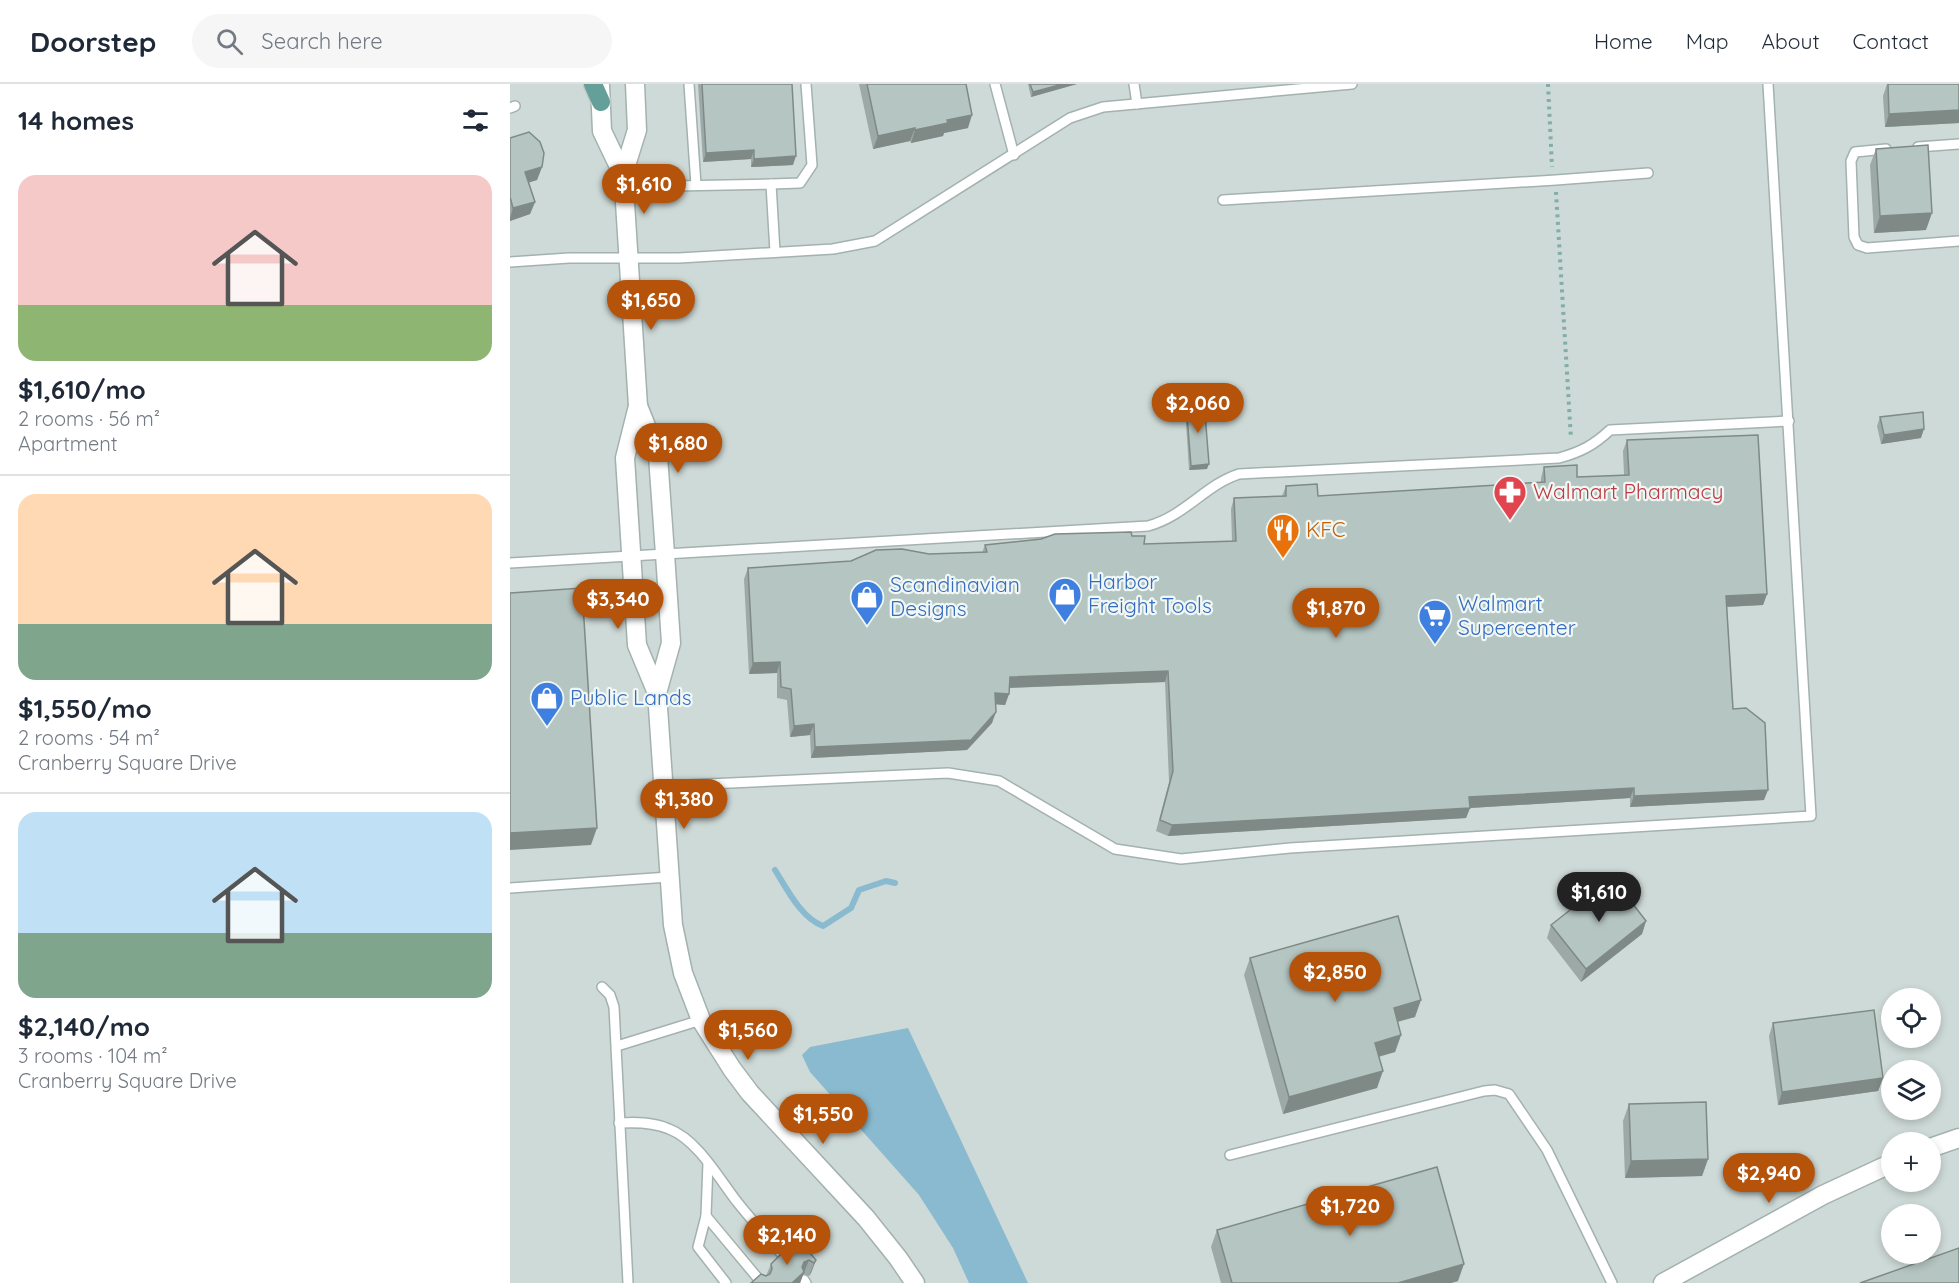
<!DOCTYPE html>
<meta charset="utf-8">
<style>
:root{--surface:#fff;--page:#f6f6f7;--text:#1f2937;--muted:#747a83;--line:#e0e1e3;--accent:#b45309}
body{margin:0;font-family:Quicksand,sans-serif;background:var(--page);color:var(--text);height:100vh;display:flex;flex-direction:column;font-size:22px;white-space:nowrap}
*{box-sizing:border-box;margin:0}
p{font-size:20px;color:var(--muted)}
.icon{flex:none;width:33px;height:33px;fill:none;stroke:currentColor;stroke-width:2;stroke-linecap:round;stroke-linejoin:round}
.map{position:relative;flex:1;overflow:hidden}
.side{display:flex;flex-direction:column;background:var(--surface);width:510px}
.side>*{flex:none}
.controls{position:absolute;left:1371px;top:904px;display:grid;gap:12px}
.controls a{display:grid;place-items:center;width:60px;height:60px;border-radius:50%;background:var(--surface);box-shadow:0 3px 9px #0003;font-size:30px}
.price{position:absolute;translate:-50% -51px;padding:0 14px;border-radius:21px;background:var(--accent);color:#fff;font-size:20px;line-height:39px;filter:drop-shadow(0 2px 3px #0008)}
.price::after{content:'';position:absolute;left:50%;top:36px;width:18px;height:14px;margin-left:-9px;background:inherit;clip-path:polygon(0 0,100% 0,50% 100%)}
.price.current{background:#222;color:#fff}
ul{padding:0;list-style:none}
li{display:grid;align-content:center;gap:12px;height:318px;padding:0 18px}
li+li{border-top:2px solid var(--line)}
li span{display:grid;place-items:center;height:186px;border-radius:18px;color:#555}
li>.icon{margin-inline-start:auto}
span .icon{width:108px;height:108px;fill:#fffc;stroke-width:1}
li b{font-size:26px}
h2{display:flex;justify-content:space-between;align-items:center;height:72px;padding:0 18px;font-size:26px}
header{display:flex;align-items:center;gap:36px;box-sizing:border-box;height:84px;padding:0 30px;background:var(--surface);border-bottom:2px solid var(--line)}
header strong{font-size:28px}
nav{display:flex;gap:33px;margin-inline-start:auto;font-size:21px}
.search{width:420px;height:54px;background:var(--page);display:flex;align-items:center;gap:15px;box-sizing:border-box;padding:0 21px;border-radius:33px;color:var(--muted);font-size:22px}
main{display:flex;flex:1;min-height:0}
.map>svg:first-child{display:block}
.built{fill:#cedad7;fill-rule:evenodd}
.water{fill:#89bacf}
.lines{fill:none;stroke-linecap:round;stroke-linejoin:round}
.stream{stroke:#89bacf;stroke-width:6}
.service-casing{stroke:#a3b2af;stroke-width:12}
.minor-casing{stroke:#a3b2af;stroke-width:21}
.primary-casing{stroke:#c1c8c7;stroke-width:21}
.path{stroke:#81aea6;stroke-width:4;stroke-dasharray:3 4.5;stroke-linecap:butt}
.service{stroke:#fff;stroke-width:9}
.minor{stroke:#fff;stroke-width:18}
.primary{stroke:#659f99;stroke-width:18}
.wall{fill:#9ca9a6}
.shaded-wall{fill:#7f8a87}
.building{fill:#b5c5c1;stroke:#7f8a87;stroke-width:1.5}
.labels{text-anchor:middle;stroke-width:4.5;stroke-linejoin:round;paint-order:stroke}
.health-label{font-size:21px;fill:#be3a42;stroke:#f0f7f5;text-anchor:start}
.food-label{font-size:21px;fill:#c56008;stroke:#f0f7f5;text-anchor:start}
.shop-label{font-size:21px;fill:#366cbe;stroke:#f0f7f5;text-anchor:start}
</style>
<header>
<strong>Doorstep</strong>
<div class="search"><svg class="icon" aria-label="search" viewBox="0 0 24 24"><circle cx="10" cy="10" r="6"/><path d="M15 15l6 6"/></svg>Search here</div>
<nav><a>Home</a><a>Map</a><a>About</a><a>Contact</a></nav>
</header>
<main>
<section class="side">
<h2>14 homes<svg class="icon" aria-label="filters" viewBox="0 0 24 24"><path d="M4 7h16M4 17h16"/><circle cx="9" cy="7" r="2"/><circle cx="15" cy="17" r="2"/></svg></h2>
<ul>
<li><span style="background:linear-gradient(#f6c9c9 70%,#8fb573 0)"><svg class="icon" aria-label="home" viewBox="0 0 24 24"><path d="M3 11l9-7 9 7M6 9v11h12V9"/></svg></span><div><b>$1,610/mo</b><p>2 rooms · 56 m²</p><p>Apartment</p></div></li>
<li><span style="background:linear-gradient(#ffd9b3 70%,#7fa58c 0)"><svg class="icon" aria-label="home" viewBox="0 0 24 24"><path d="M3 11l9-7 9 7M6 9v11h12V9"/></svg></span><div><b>$1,550/mo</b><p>2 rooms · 54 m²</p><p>Cranberry Square Drive</p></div></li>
<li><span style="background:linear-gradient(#bfe0f5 65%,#7fa58c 0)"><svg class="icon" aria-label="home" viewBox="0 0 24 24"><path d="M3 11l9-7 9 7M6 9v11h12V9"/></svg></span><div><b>$2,140/mo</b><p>3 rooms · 104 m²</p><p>Cranberry Square Drive</p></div></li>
</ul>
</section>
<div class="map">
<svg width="1449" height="1199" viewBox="0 0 1449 1199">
<rect width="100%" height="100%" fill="#e0ebe7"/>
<path class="built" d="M0,0H1449V1199H0ZM1382,915H1420V954H1382ZM1382,987H1420V1026H1382ZM1382,1059H1420V1098H1382ZM1382,1131H1420V1170H1382Z"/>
<path class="water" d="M398,944L518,1199H459L443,1164L409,1111L300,988L292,971L300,963Z"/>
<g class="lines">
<path class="stream" d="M265,786C277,805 291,834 313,842L341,824L349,806L376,797L385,799"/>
<defs>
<g id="service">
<path d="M179,0L186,101"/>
<path d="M485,0L504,71"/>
<path d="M624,0L627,20"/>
<path d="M0,24L5,22"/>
<path d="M1408,63L1449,60"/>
<path d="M1376,65L1345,68L1341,77L1344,153L1348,161L1357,164L1449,157"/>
<path d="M261,100L290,99L302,81L296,0"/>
<path d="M114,103L261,100L265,168"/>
<path d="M713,116L1046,96L1138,89"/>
<path d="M0,178L59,174H169L323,165L365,157L560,34L593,23L842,0"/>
<path d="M0,479L638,442C675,432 695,401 729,390L1049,374C1071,368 1084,361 1100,346L1279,337"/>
<path d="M153,702L438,689L489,697L605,765L671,775L780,764L1301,732L1258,0"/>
<path d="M0,804L159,793"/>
<path d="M92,903L100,911L104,923L118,1199"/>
<path d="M107,962L191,936"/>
<path d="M109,1039C126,1038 143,1038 159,1045C188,1056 209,1095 228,1119C243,1138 260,1156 276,1175"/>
<path d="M720,1071L974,1007L985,1006L999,1010L1037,1066L1102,1199"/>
<path d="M198,1079L196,1132L188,1163L216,1199"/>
<path d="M196,1132L251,1198"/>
<path d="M294,1196L296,1199"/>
</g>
<g id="minor">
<path d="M90,2L92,47L113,91L114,103L128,322L115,374L127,561L147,609L163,841L173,889L191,936L222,985L240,1009L356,1134L388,1174L405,1199"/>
<path d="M113,91L127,46L125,0"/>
<path d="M128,322L148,372L155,470L161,559L147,609"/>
<path d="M1420,1064L1449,1054"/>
<path d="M1153,1199L1313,1111L1382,1079"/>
</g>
<path id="primary" d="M83,0L91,18"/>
</defs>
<use href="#service" class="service-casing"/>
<use href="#minor" class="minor-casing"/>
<use href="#primary" class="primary-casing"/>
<g class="path">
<path d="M1038,0L1042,83"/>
<path d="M1046,108L1061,355"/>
</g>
<use href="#service" class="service"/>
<use href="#minor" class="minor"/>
<use href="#primary" class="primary"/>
</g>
<g class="wall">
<path d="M188,0H282L283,81L241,83V75L193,78Z"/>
<path d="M349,0H456L458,44L434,49L433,52L401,59L400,57L363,65Z"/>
<path d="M518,0H567L521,13Z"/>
<path d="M1377,0H1449V39L1375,43L1373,12Z"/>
<path d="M0,54L32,83L27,96L19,98L25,118L20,130L0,137Z"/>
<path d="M1366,65L1416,146L1364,149L1360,81Z"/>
<path d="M676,319L697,385L679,386L675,323Z"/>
<path d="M1370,333L1411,354L1371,360L1367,342Z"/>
<path d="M1117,356L1257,510L1253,521L1217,523L1223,625L1254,716L1120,723V714L960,724L956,734L658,752L646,747L659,698L655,598L499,604V610L495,621L485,620L482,639L457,666L301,674L300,651L280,653L277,616L267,614V589L239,590L234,495L238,484L341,477L419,470L472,469L475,461L622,452L634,460L722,457L721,425L724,414L772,412L776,402L808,412L1031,398V394L1034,383L1067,393L1114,391L1113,367Z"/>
<path d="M1136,837L1132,850L1071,898L1037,854L1041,841Z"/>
<path d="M740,874L905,933L888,938L891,951L885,968L869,973L867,1004L773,1030L734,891Z"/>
<path d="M1263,939L1373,994L1368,1007L1268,1021L1259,952Z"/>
<path d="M1119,1020L1198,1075L1192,1092L1115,1094L1113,1037Z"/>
<path d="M707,1146L948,1197L941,1199H711L701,1163Z"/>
<path d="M285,1157L306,1176L301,1189L299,1192L293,1190L290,1199H241L256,1192L261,1180L281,1169Z"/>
</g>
<g class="shaded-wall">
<path d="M553,0H567L521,13L523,8Z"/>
<path d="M1449,26V39L1375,43L1379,30Z"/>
<path d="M462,31L458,44L434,49L433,52L401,59L405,46L437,36Z"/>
<path d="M405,44L400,57L363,65L368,52Z"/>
<path d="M244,66L241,75L193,78L196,69Z"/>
<path d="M286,72L283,81L241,83L244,75Z"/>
<path d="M32,83L27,96L11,101L15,88Z"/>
<path d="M25,118L20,130L0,137V134L3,124Z"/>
<path d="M1422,129L1416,146L1364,149L1370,132Z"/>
<path d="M1414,345L1411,354L1371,360L1374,351Z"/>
<path d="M699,380L697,385L679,386L681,382Z"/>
<path d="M1257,510L1253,521L1212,523L1216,512Z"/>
<path d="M270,578L267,589L239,590L243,579Z"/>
<path d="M658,587L655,598L496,604L500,593Z"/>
<path d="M485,609L499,610L495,621L481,620Z"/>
<path d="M486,628L482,639L457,666L301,674L305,663Z"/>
<path d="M304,640L300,651L280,653L284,642Z"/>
<path d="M1124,704L1120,714L960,724L956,734L658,752L662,741L959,713Z"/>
<path d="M1258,706L1254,716L1120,723L1124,712Z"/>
<path d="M87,744L81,761L0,766V749Z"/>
<path d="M1136,837L1132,850L1071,898L1076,885Z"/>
<path d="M911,916L905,933L878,940L884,924Z"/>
<path d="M891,951L885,968L859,975L865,959Z"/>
<path d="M873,987L867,1004L773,1030L779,1013Z"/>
<path d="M1373,994L1368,1007L1268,1021L1272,1008Z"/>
<path d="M1198,1075L1192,1092L1115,1094L1121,1077Z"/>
<path d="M299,1176L290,1199H282L294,1178Z"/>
<path d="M306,1176L301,1189L299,1192L304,1179Z"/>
<path d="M954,1180L948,1197L941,1199H888Z"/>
</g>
<g class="building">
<path d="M192,0H282L286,72L244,75V66L196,69Z"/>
<path d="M357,0H456L462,31L437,36L438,39L405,46V44L368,52Z"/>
<path d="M520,0H553L523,8Z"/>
<path d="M1378,0H1449V26L1379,30Z"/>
<path d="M19,48L30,58L34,69L32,83L15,88L25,118L3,124L0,113V54Z"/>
<path d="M1418,61L1422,129L1370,132L1366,65Z"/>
<path d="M694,317L699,380L681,382L676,319Z"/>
<path d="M1413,328L1414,345L1374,351L1370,333Z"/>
<path d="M1248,351L1257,510L1216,512L1223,625L1236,624L1255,639L1258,706L1124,712V704L959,713L960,724L662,741L650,736L663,687L658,587L500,593L499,610L485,609L486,628L461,656L305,663L304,640L284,642L281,605L271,603L270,578L243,579L238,484L341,477L366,466L392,465L419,470L477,468L475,461L531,455L545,450L621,448L622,452H635L634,460L726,457L724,414L776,412V402L807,400L808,412L1035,398L1034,383L1067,381V393L1119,391L1117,356Z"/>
<path d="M72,504L87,744L0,749V509Z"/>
<path d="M1102,793L1136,837L1076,885L1041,841Z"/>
<path d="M888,832L911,916L884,924L891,951L865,959L873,987L779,1013L740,874Z"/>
<path d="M1364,926L1373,994L1272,1008L1263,939Z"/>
<path d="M1196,1018L1198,1075L1121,1077L1119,1020Z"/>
<path d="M927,1083L954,1180L888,1199H722L707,1146Z"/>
<path d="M288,1155L306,1176L304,1179L299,1176L294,1178L292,1183L294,1188L282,1199H241L251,1190L256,1192L260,1190L262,1185L261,1180L275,1166L281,1169L285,1167L287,1161L285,1157Z"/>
<path d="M1449,1164V1199H1350Z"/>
</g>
<defs>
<symbol id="pharmacy-pin" viewBox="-11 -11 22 30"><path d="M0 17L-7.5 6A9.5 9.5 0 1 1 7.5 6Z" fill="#e0444e" stroke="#f0f7f5"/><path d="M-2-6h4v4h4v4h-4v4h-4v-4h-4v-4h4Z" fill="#fff"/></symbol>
<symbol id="restaurant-pin" viewBox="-11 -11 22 30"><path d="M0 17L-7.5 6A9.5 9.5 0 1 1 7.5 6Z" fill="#e8710a" stroke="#f0f7f5"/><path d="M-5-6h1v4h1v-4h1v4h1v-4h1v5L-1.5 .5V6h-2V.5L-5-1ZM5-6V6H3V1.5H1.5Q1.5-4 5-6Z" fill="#fff"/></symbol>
<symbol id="shop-pin" viewBox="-11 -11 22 30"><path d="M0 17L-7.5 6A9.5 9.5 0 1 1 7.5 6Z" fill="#3f7fe0" stroke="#f0f7f5"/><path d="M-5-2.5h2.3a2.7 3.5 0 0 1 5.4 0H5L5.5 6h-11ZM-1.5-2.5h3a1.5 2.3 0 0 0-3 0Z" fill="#fff"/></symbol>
<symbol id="supermarket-pin" viewBox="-11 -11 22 30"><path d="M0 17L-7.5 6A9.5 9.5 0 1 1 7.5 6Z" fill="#3f7fe0" stroke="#f0f7f5"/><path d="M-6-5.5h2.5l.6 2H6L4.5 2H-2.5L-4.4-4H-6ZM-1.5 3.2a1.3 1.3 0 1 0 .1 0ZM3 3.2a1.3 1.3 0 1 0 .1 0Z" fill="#fff"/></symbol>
</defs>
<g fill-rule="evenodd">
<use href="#pharmacy-pin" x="981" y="389" width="38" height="52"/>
<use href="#restaurant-pin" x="754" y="427" width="38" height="52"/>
<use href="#shop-pin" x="536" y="491" width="38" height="52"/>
<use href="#shop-pin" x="338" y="494" width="38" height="52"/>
<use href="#supermarket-pin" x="906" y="513" width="38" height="52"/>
<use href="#shop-pin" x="18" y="595" width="38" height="52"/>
</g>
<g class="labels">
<g class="health-label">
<text x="1023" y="415">Walmart Pharmacy</text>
</g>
<g class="food-label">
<text x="796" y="453">KFC</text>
</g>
<g class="shop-label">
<text x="578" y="505">Harbor<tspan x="578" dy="24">Freight Tools</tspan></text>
<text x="380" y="508">Scandinavian<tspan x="380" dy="24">Designs</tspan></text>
<text x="948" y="527">Walmart<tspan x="948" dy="24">Supercenter</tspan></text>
<text x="60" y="621">Public Lands</text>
</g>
</g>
</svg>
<div class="controls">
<a><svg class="icon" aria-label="locate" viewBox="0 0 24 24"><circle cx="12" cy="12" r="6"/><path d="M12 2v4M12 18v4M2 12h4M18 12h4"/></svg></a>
<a><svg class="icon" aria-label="layers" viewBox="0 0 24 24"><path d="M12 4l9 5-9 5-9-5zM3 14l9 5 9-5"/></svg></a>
<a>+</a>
<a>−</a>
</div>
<b class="price" style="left:134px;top:131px">$1,610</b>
<b class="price" style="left:141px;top:247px">$1,650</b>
<b class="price" style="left:688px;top:350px">$2,060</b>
<b class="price" style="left:168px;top:390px">$1,680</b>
<b class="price" style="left:108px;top:546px">$3,340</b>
<b class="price" style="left:826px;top:555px">$1,870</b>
<b class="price" style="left:174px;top:746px">$1,380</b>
<b class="price current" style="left:1089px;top:839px">$1,610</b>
<b class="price" style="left:825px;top:919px">$2,850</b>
<b class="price" style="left:238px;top:977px">$1,560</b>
<b class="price" style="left:313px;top:1061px">$1,550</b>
<b class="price" style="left:1259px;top:1120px">$2,940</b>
<b class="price" style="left:840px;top:1153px">$1,720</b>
<b class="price" style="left:277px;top:1182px">$2,140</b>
</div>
</main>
